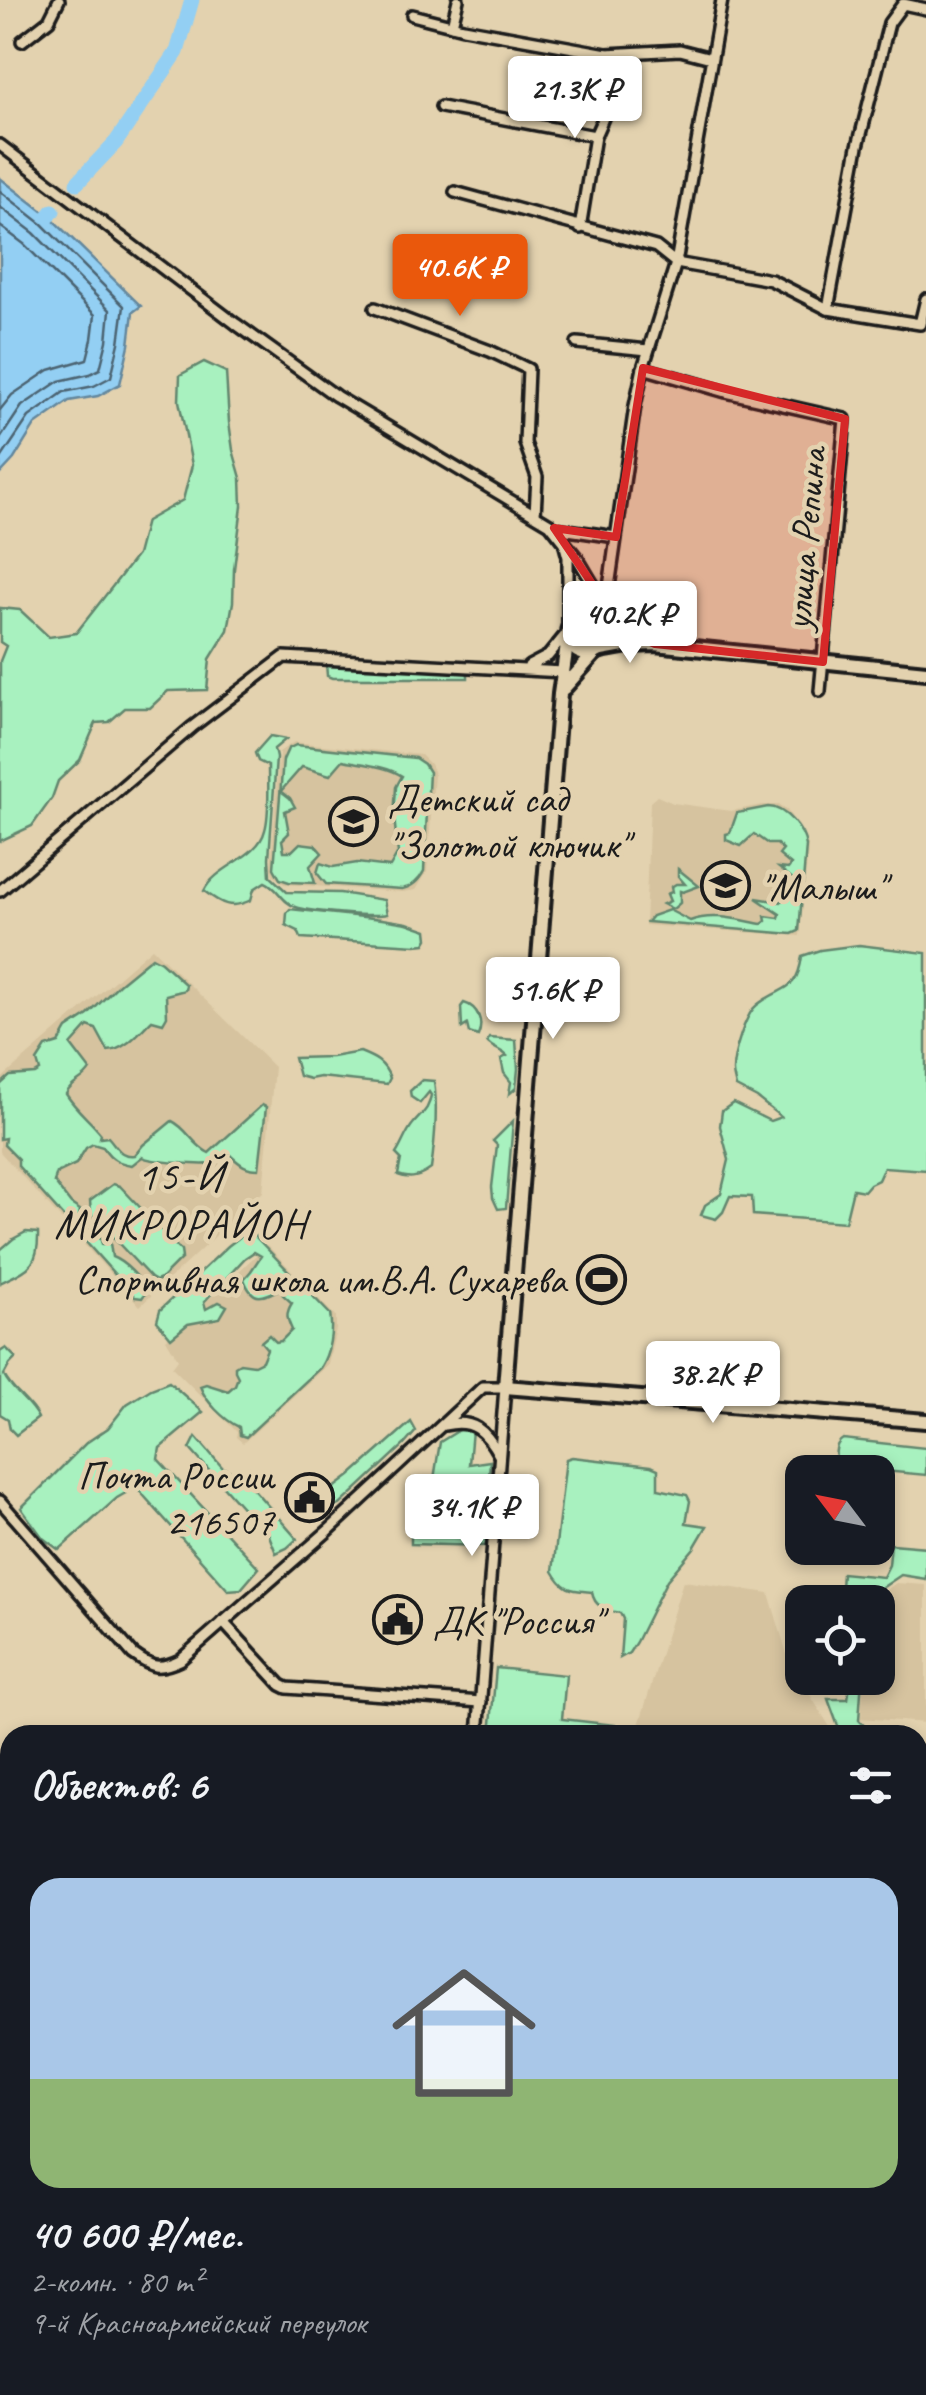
<!DOCTYPE html>
<html lang="ru">
<meta charset="utf-8">
<style>
:root{--surface:#171b24;--page:#20242c;--text:#f1f3f6;--muted:#9ea1a6;--accent:#ea580c}
body{margin:0;font-family:Caveat,sans-serif;background:var(--page);color:var(--text);height:100vh;display:flex;flex-direction:column;font-size:38px;white-space:nowrap}
*{box-sizing:border-box;margin:0}
p{font-size:32px;color:var(--muted)}
.icon{flex:none;width:55px;height:55px;fill:none;stroke:currentColor;stroke-width:2;stroke-linecap:round;stroke-linejoin:round}
.map{position:relative;flex:1;overflow:hidden}
.details{position:absolute;left:0px;top:1725px;width:928px;height:670px;display:flex;flex-direction:column;background:var(--surface);border-radius:30px 30px 0 0;box-shadow:0 5px 15px #0003}
.details>*{flex:none}
.needle{width:65px;rotate:302deg}
.fabs{position:absolute;left:785px;top:1455px;display:grid;gap:20px}
.fabs a{display:grid;place-items:center;width:110px;height:110px;border-radius:20px;background:var(--surface);box-shadow:0 5px 15px #0003;font-size:50px}
.price{position:absolute;translate:-50% -85px;padding:0 22px;border-radius:10px;background:#fff;color:#222;font-size:32px;line-height:65px;filter:drop-shadow(0 2px 5px #0008)}
.price::after{content:'';position:absolute;left:50%;top:60px;width:30px;height:22px;margin-left:-15px;background:inherit;clip-path:polygon(0 0,100% 0,50% 100%)}
.price.on{background:var(--accent);color:#fff}
ul{padding:0;list-style:none}
li{display:grid;align-content:center;gap:20px;height:530px;padding:0 30px}
li span{display:grid;place-items:center;height:310px;border-radius:30px;color:#555}
li>.icon{margin-inline-start:auto}
span .icon{width:180px;height:180px;fill:#fffc;stroke-width:1}
li b{font-size:42px}
h2{display:flex;justify-content:space-between;align-items:center;height:120px;padding:0 30px;font-size:42px}
.map>svg:first-child{display:block}
.built{fill:#d6c39f}
.green{fill:#a8f1bf;stroke:#62866e;stroke-width:2.5}
.water{fill:#93cff3;stroke:#63879d;stroke-width:2.5}
.lines{fill:none;stroke-linecap:round;stroke-linejoin:round}
.shore{stroke:#4c6472;stroke-width:2.5}
.river{stroke:#93cff3;stroke-width:15}
.street-casing{stroke:#1c1c1c;stroke-width:16}
.secondary-casing{stroke:#1c1c1c;stroke-width:20}
.street{stroke:#e3d2af;stroke-width:9}
.secondary{stroke:#e3d2af;stroke-width:12}
.marked{fill:#d62828;fill-opacity:0.2;stroke:#d62828;stroke-width:8;stroke-linejoin:round}
.labels{text-anchor:middle;stroke-width:9;stroke-linejoin:round;paint-order:stroke}
.street-label{font-size:40px;fill:#1c1c1c;stroke:#e3d2af}
.poi-label{font-size:40px;fill:#1c1c1c;stroke:#e3d2af;text-anchor:start}
.neighbourhood-label{font-size:42px;letter-spacing:2.5px;fill:#1c1c1c;stroke:#e3d2af}
</style>
<div class="map">
<svg width="926" height="2395" viewBox="0 0 926 2395">
<rect width="100%" height="100%" fill="#e3d2af"/>
<filter id="ink" filterUnits="userSpaceOnUse"><feTurbulence type="fractalNoise" baseFrequency=".01" numOctaves="2"/><feDisplacementMap in="SourceGraphic" scale="20" xChannelSelector="R" yChannelSelector="G"/><feConvolveMatrix kernelMatrix="1 2 1 2 8 2 1 2 1" color-interpolation-filters="sRGB"/></filter>
<g filter="url(#ink)">
<g class="built">
<path d="M294,742L421,755L430,764L434,774L427,872L416,890L402,892L284,884L273,875L271,868L279,752Z"/>
<path d="M657,796L673,803L731,811L762,805H779L787,810L804,836L808,847L800,936L645,925L650,802Z"/>
<path d="M152,948L274,1067L263,1192L140,1306L0,1152V1080Z"/>
<path d="M267,1245L336,1317V1329L328,1364L243,1443L236,1437L237,1432L172,1367L178,1359L166,1339Z"/>
<path d="M683,1581L769,1593L789,1661L835,1735H636Z"/>
<path d="M896,1583L926,1585V1723L861,1718L864,1678H878V1602H869Z"/>
<path d="M0,1981L10,2000V2202L0,2184Z"/>
</g>
<g class="green">
<path d="M204,362L226,372L229,422L233,450L241,478L242,506L234,569L233,602L228,630L210,659L207,690L168,691L150,708H125L109,722L96,723L80,760L58,781L52,798L32,826L0,841V661L6,646L0,642V608L20,610L49,637L76,633L137,555L146,521L183,500L192,465L179,401L180,375Z"/>
<circle cx="588" cy="634" r="12"/>
<path d="M326,663L468,671V678H332L327,676Z"/>
<path d="M270,736L286,739L274,749L276,758L269,858L270,876L287,892L340,893L384,900L387,914C373,917 310,912 296,907C282,903 278,887 265,882L254,889L251,900C231,910 221,904 204,891C216,865 258,859 265,830C270,814 268,783 268,766L258,761L255,753Z"/>
<path d="M296,745L415,758L424,764L429,772L424,871C419,881 413,887 402,889L326,884L317,873L320,863L333,867L357,863L390,867L398,853L394,817L396,787L402,776C387,766 362,764 343,760L330,775L302,767L281,791L290,798L295,807L285,811L289,833L282,840L284,851H292L300,843L315,845L322,853L310,866L315,883L289,882L280,879L274,868L283,760L288,749Z"/>
<path d="M768,807C785,807 804,830 806,846L799,931L792,934L647,922L652,916L669,910L690,921C713,912 739,920 762,924L766,921L765,916L779,918L780,914L756,898L781,902L793,886L794,880L779,868L788,869L791,865L779,855L783,850L777,844H768L754,834L741,846L726,840V834L730,833L737,813Z"/>
<path d="M678,869L699,886L683,892L680,891V903L673,909L663,904L670,901L667,894L672,892L671,887L676,884H685L678,876Z"/>
<path d="M290,909L382,919L407,923L427,930L428,939L425,944L416,945L301,938L298,931L286,925L287,913Z"/>
<path d="M859,945L926,953V1170L884,1167L878,1180L870,1184L864,1191L853,1189L845,1222L753,1215L752,1197L730,1196L723,1212L716,1219L701,1215L705,1205L721,1194L729,1160L720,1126L722,1111L733,1103L770,1121L781,1117L757,1098L736,1087C735,1081 733,1076 733,1071C733,1055 745,1014 757,1005C782,985 797,994 802,956L820,950Z"/>
<path d="M152,957L161,962L186,985L185,990L166,995L167,1016L163,1023L152,1020C139,1032 126,1050 108,1051L96,1029L88,1026L71,1045L90,1070C84,1081 72,1082 66,1094C76,1110 90,1120 101,1134L100,1138L108,1137C118,1148 120,1157 135,1155L143,1145L172,1121C187,1128 193,1145 209,1153L262,1105L266,1107L259,1169C244,1169 239,1163 229,1154C224,1157 220,1161 215,1163C206,1167 150,1161 142,1157L132,1165C118,1163 111,1159 103,1147L93,1144L86,1148L76,1164L57,1173L54,1182L71,1204L80,1210L79,1216L86,1221L92,1232L99,1234L102,1244L110,1243L112,1257C125,1262 140,1278 147,1291L142,1298L135,1297L18,1166V1159L4,1145L5,1138L0,1139V1085L10,1076L35,1074L40,1071L37,1061L46,1047L59,1043L67,1029L88,1015L119,984Z"/>
<path d="M464,1003C478,1007 484,1022 478,1036L469,1033L467,1025L462,1028L461,1007Z"/>
<path d="M489,1038L516,1040L518,1069L516,1088L509,1094L511,1082L504,1073L501,1059L507,1056C500,1049 493,1049 487,1042Z"/>
<path d="M360,1052C375,1058 384,1062 390,1078L387,1084L320,1077L310,1079L299,1076L294,1058L332,1057Z"/>
<path d="M422,1080L434,1081C438,1109 435,1141 431,1169C420,1177 411,1180 398,1175L401,1159L396,1154C402,1145 406,1132 413,1124C422,1113 429,1110 431,1095L429,1092L420,1103L411,1097L410,1091Z"/>
<path d="M513,1121L506,1208L498,1209L493,1198L492,1187L497,1145L493,1141Z"/>
<path d="M113,1184L120,1186L181,1251L182,1258L161,1279L156,1281L151,1278L91,1214L90,1201Z"/>
<path d="M249,1230L330,1314C333,1332 330,1352 320,1368L246,1437L240,1435L239,1427C224,1420 205,1401 200,1386L206,1384L228,1391L235,1385L238,1377L235,1371V1366L240,1363L254,1365L262,1361L267,1349L261,1342L269,1335L276,1342L281,1341L292,1330C287,1319 285,1314 292,1303L283,1295L289,1288L287,1285C267,1295 254,1307 244,1279L251,1271L261,1256L254,1252L245,1258L204,1302L206,1309L219,1302L227,1306L220,1318L188,1324L171,1338L157,1321L160,1310L228,1246Z"/>
<path d="M26,1232L38,1233C39,1268 27,1269 0,1283V1250L13,1239Z"/>
<path d="M6,1348L16,1358L10,1364L4,1375C12,1392 30,1401 38,1418L16,1435L10,1429L8,1419L0,1414V1352Z"/>
<path d="M169,1382L203,1412L160,1448L158,1459L259,1568L241,1589L228,1590L136,1487L117,1498L59,1550L43,1538L21,1508L86,1443L108,1428L127,1404L151,1389Z"/>
<path d="M411,1422L416,1431L404,1445L340,1505L327,1509L326,1494L350,1476Z"/>
<path d="M461,1429L472,1430L469,1464L490,1461L487,1506L433,1504L432,1491L440,1442Z"/>
<path d="M196,1437L223,1468L243,1477L297,1539L287,1548L276,1553L263,1520L247,1513L190,1449Z"/>
<path d="M843,1439L926,1448V1475L841,1467C833,1460 834,1444 843,1439Z"/>
<path d="M572,1457L651,1466L658,1469V1489L687,1495L690,1501L686,1523L707,1526L694,1548L667,1580L636,1642L629,1653L620,1658L623,1619L620,1613C607,1611 594,1607 592,1592C572,1590 564,1591 553,1571L566,1459Z"/>
<path d="M411,1511L486,1512V1546L411,1544Z"/>
<path d="M891,1544L926,1547V1579L901,1575L867,1598V1602H840L842,1573L883,1577L889,1565Z"/>
<path d="M496,1668L566,1675L562,1719L623,1726L627,1735H490Z"/>
<path d="M851,1678H862L859,1720L873,1735H847L839,1729L828,1699H848Z"/>
<path d="M918,1919L926,1920V2110H918Z"/>
<path d="M0,2194L10,2212V2360L0,2342Z"/>
<path d="M23,2385H117L119,2395H29Z"/>
</g>
<path class="water" d="M0,178L49,216L141,306L133,312L129,345L120,384L98,396L69,401L35,425L14,459L0,474Z"/>
<g class="lines">
<g class="shore">
<path d="M0,191L42,224L124,306L119,343L111,377L94,386L64,392L29,417L0,460"/>
<path d="M0,207L34,233L110,310L107,341L100,369L90,374L59,381L22,406L0,439"/>
<path d="M0,226L24,244L95,315L92,339L87,359L49,370L12,395L0,410"/>
</g>
<g class="river">
<path d="M77,183L116,142L177,52L192,0"/>
<path d="M49,216L53,211"/>
</g>
<defs>
<g id="street">
<path d="M412,15L463,28L607,54L680,50L711,58"/>
<path d="M452,25L458,0"/>
<path d="M22,41L49,20L59,0"/>
<path d="M441,107L595,136"/>
<path d="M0,145L236,324L336,396L550,524L578,559L597,591L602,619"/>
<path d="M455,192L656,247L676,263L771,280L828,309L920,324L926,299"/>
<path d="M580,228L595,136L603,118L615,77L607,54"/>
<path d="M375,308L490,351L528,369L525,443L537,477L535,514"/>
<path d="M828,309L858,146L889,23L903,4L926,9"/>
<path d="M577,343L648,350"/>
<path d="M643,368L726,392L845,419L820,691"/>
<path d="M554,528L616,537"/>
<path d="M565,546L568,557V629"/>
<path d="M605,615L635,406L643,368L676,263L722,0"/>
<path d="M529,666L548,656L566,634"/>
<path d="M0,891L192,727L284,657L563,672"/>
<path d="M445,1425C473,1418 486,1431 499,1455"/>
<path d="M0,1501L133,1654C152,1668 159,1670 180,1660L329,1530L483,1387H505L478,1735"/>
<path d="M223,1622L281,1685L287,1688L481,1702"/>
<path d="M918,2130L926,2131"/>
<path d="M429,2395L430,2385"/>
<path d="M631,2395L657,2385"/>
<path d="M703,2395V2385"/>
</g>
<g id="secondary">
<circle cx="588" cy="634" r="20"/>
<path d="M606,624L643,641"/>
<path d="M568,637L560,694L505,1387L926,1421"/>
<path d="M601,650L629,645L655,644L926,672"/>
<path d="M564,688L594,654"/>
</g>
</defs>
<use href="#street" class="street-casing"/>
<use href="#secondary" class="secondary-casing"/>
<use href="#street" class="street"/>
<use href="#secondary" class="secondary"/>
</g>
</g>
<path class="marked" d="M643,368L845,419L823,662L655,644L606,624L597,591L554,528L616,537Z"/>
<defs>
<symbol id="school-ring" viewBox="-11 -11 22 22"><circle r="9.5" fill="#e3d2af" stroke="#1c1c1c" stroke-width="1.5"/><path d="M0-5L7-2L0 1L-7-2ZM-4 1L0 2.5L4 1V4Q0 6-4 4Z" fill="#1c1c1c"/></symbol>
<symbol id="stadium-ring" viewBox="-11 -11 22 22"><circle r="9.5" fill="#e3d2af" stroke="#1c1c1c" stroke-width="1.5"/><path d="M0-5a6.5 5 0 1 0 0 10a6.5 5 0 1 0 0-10ZM-3.5-1.8h7v3.6h-7Z" fill="#1c1c1c"/></symbol>
<symbol id="civic-ring" viewBox="-11 -11 22 22"><circle r="9.5" fill="#e3d2af" stroke="#1c1c1c" stroke-width="1.5"/><path d="M-.6-6.5H3V-4.5H.6V-3L4-1V1h2V6H-6V1h2V-1L-.6-3ZM-1.2 2.5V6h2.4V2.5Z" fill="#1c1c1c"/></symbol>
</defs>
<g fill-rule="evenodd">
<use href="#school-ring" x="326" y="794" width="55" height="55"/>
<use href="#school-ring" x="698" y="858" width="55" height="55"/>
<use href="#stadium-ring" x="574" y="1252" width="55" height="55"/>
<use href="#civic-ring" x="282" y="1470" width="55" height="55"/>
<use href="#civic-ring" x="370" y="1592" width="55" height="55"/>
</g>
<g class="labels">
<g class="street-label">
<text transform="translate(804 539) rotate(-85)" y="14">улица Репина</text>
</g>
<g class="poi-label">
<text x="388" y="812">Детский сад<tspan x="388" dy="46">"Золотой ключик"</tspan></text>
<text x="760" y="900">"Малыш"</text>
<text x="566" y="1293" text-anchor="end">Спортивная школа им.В.А. Сухарева</text>
<text x="274" y="1489" text-anchor="end">Почта России<tspan x="274" dy="46">216507</tspan></text>
<text x="433" y="1634">ДК "Россия"</text>
</g>
<g class="neighbourhood-label">
<text x="181" y="1190">15-Й<tspan x="181" dy="48">МИКРОРАЙОН</tspan></text>
</g>
</g>
</svg>
<div class="fabs">
<a><svg class="needle" viewBox="-14 -14 28 28"><path d="M0-13l5 13h-10z" fill="#e53935"/><path d="M0 13l5-13h-10z" fill="#9ea1a6"/></svg></a>
<a><svg class="icon" aria-label="locate" viewBox="0 0 24 24"><circle cx="12" cy="12" r="6"/><path d="M12 2v4M12 18v4M2 12h4M18 12h4"/></svg></a>
</div>
<b class="price" style="left:575px;top:141px">21.3K ₽</b>
<b class="price on" style="left:460px;top:319px">40.6K ₽</b>
<b class="price" style="left:630px;top:666px">40.2K ₽</b>
<b class="price" style="left:553px;top:1042px">51.6K ₽</b>
<b class="price" style="left:713px;top:1426px">38.2K ₽</b>
<b class="price" style="left:472px;top:1559px">34.1K ₽</b>
<section class="details">
<h2>Объектов: 6<svg class="icon" aria-label="filters" viewBox="0 0 24 24"><path d="M4 7h16M4 17h16"/><circle cx="9" cy="7" r="2"/><circle cx="15" cy="17" r="2"/></svg></h2>
<ul>
<li><span style="background:linear-gradient(#a9c7e8 65%,#8fb573 0)"><svg class="icon" aria-label="home" viewBox="0 0 24 24"><path d="M3 11l9-7 9 7M6 9v11h12V9"/></svg></span><div><b>40 600 ₽/мес.</b><p>2-комн. · 80 m²</p><p>9-й Красноармейский переулок</p></div></li>
</ul>
</section>
</div>
